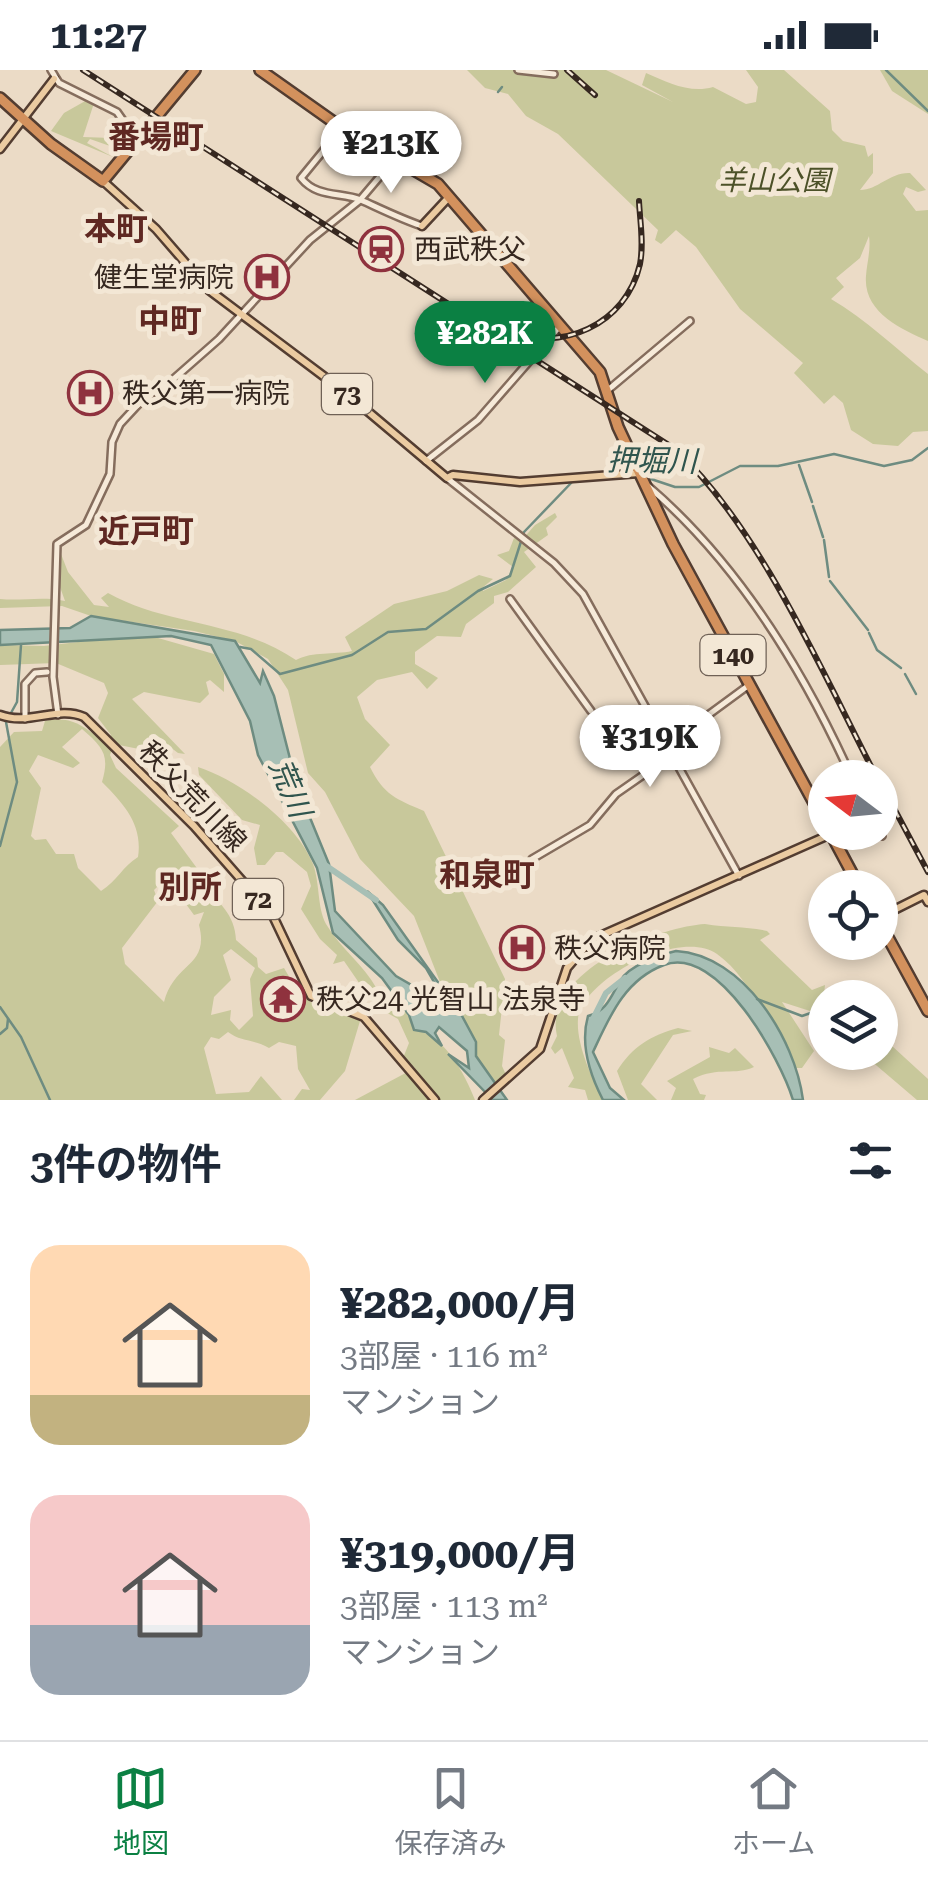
<!DOCTYPE html>
<html lang="ja">
<meta charset="utf-8">
<style>
:root{--surface:#fff;--page:#f2f2f3;--text:#1f2937;--muted:#747a83;--line:#e0e1e3;--accent:#0b8043}
body{margin:0;font-family:"Roboto Serif","Noto Sans JP",serif;background:var(--page);color:var(--text);height:100vh;display:flex;flex-direction:column;font-size:38px;white-space:nowrap}
*{box-sizing:border-box;margin:0}
p{font-size:32px;color:var(--muted)}
.icon{flex:none;width:55px;height:55px;fill:none;stroke:currentColor;stroke-width:2;stroke-linecap:round;stroke-linejoin:round}
.map{position:relative;height:1030px;overflow:hidden}
.details{display:flex;flex-direction:column;background:var(--surface);flex:1}
.details>*{flex:none}
.needle{width:65px;rotate:286deg}
.fabs{position:absolute;left:808px;top:690px;display:grid;gap:20px}
.fabs a{display:grid;place-items:center;width:90px;height:90px;border-radius:50%;background:var(--surface);box-shadow:0 5px 15px #0003;font-size:50px}
.price{position:absolute;translate:-50% -85px;padding:0 22px;border-radius:35px;background:#fff;color:#222;font-size:32px;line-height:65px;filter:drop-shadow(0 2px 5px #0008)}
.price::after{content:'';position:absolute;left:50%;top:60px;width:30px;height:22px;margin-left:-15px;background:inherit;clip-path:polygon(0 0,100% 0,50% 100%)}
.price.active{background:var(--accent);color:#fff}
ul{padding:0;list-style:none}
li{display:flex;align-items:center;gap:30px;height:250px;padding:0 30px}
li span{display:grid;place-items:center;flex:none;width:280px;height:200px;border-radius:30px;color:#555}
li>.icon{margin-inline-start:auto}
span .icon{width:120px;height:120px;fill:#fffc;stroke-width:1}
li b{font-size:42px}
h2{display:flex;justify-content:space-between;align-items:center;height:120px;padding:0 30px;font-size:42px}
.status{display:flex;justify-content:space-between;align-items:center;height:70px;padding:0 50px;background:var(--surface);direction:ltr}
.status svg{height:28px;fill:currentColor}
.dock{display:flex;justify-content:space-around;align-items:center;height:140px;border-top:2px solid var(--line);background:var(--surface);font-size:28px;color:var(--muted)}
.dock a{display:grid;justify-items:center;gap:5px}
.dock .active{color:var(--accent)}
.map>svg:first-child{display:block}
.green{fill:#c8c89b;fill-rule:evenodd}
.water{fill:#a7bfb5;stroke:#6e8c81;stroke-width:2.5}
.lines{fill:none;stroke-linecap:round;stroke-linejoin:round}
.stream{stroke:#6e8c81;stroke-width:2.5}
.river{stroke:#a7bfb5;stroke-width:6}
.minor-casing{stroke:#856d5d;stroke-width:10}
.major-casing{stroke:#533d31;stroke-width:11}
.highway-casing{stroke:#533d31;stroke-width:14}
.minor{stroke:#f6ead9;stroke-width:5}
.major{stroke:#ebcba1;stroke-width:6}
.highway{stroke:#d3915d;stroke-width:9}
.rail-casing{stroke:#362820;stroke-width:6}
.rail{stroke:#f3e7d5;stroke-width:2.5;stroke-dasharray:8;stroke-linecap:butt}
.labels{text-anchor:middle;stroke-width:10;stroke-linejoin:round;paint-order:stroke}
.shield{fill:#f3e7d5;stroke:#6f6156;stroke-width:2.5}
.shield-label{font-size:25px;font-weight:bold;fill:#362820}
.park-label{font-size:28px;font-style:italic;fill:#4c5128;stroke:#f3e7d5}
.poi-label{font-size:28px;fill:#362820;stroke:#f3e7d5;text-anchor:start}
.street-label{font-size:28px;fill:#362820;stroke:#f3e7d5}
.water-label{font-size:30px;font-style:italic;fill:#30554e;stroke:#f3e7d5}
.quarter-label{font-size:32px;font-weight:bold;fill:#5f2822;stroke:#f3e7d5}
</style>
<div class="status"><b>11:27</b><svg viewBox="0 0 49 12"><path d="M0 12V9h3v3zM5 12V6h3v6zM10 12V3h3v9zM15 12V0h3v12zM26 1h20v11H26zM47 4h2v5h-2z"/></svg></div>
<div class="map">
<svg width="928" height="1030" viewBox="0 0 928 1030">
<rect width="100%" height="100%" fill="#ebdbc6"/>
<g class="green">
<path d="M467,0H606L673,32L642,15L646,3C667,12 690,24 713,17L746,34L756,32L758,17L746,0H784L830,41L832,60L843,71L865,76L868,87L873,83V103L860,120C878,120 890,102 910,103L926,120L918,122L906,117L903,124L916,141L928,140V271C901,259 863,242 866,206C867,192 871,180 869,166L860,188L836,208L844,217L831,229C866,249 896,279 928,304V361L913,362L898,376L873,374L851,360L843,333L834,325L824,334L794,303L803,293L740,239L696,177L676,160L661,174L655,170L658,160L558,64L526,46L508,24L485,18Z"/>
<path d="M880,0H928V44L892,21Z"/>
<path d="M87,30L94,33L83,67L111,68L110,76L90,69L87,73L113,87L51,61L64,43Z"/>
<path d="M555,443L557,447L546,458L548,465L524,482L536,497L508,522L494,526V533L466,554L461,567L437,566L415,582V594L438,608L427,619L412,602L377,610L357,627L365,649L390,675L370,697C384,725 396,729 424,741L505,909L499,965L505,970L502,996L507,1007L497,1016L476,986L475,972L462,946L442,917L414,846L360,789L325,722L308,703L288,620L268,589L235,571L194,561L91,546L62,536L0,538V529C23,531 43,526 65,531L60,517L61,484L68,502L94,535L109,537L101,528L108,523C166,556 238,550 296,590C313,581 334,585 352,581L345,567L394,534L447,521L479,505L493,509L482,518L483,521L506,510L513,497L497,485L509,481L514,468L521,471L535,455Z"/>
<path d="M112,568H158L214,584L224,604V622L210,610L206,612L209,624L200,633L144,622L132,629L185,684L178,683L157,667L144,680L114,674L110,685L116,698L179,756L171,763L202,805L201,815C219,831 235,845 236,870L257,888L258,897L266,904L284,898C293,914 305,932 323,939C337,944 348,941 360,951L345,1001L320,1030H294L302,1019L310,1020L298,999L296,976L279,972L269,978C254,969 241,972 228,962L219,969L211,967L204,978L216,1024L249,1022L261,1006L282,1030H0V677L14,662L42,661L45,651C75,645 83,658 106,672L111,665L98,648L108,623L104,613L56,593L0,595V575L44,576ZM82,659C103,677 110,685 102,712C124,734 143,755 138,787C123,796 117,811 101,821L78,798L74,784H56L46,769L35,770L31,766L41,718L29,701L38,685L73,698L80,693L62,677ZM159,815L175,819L194,845L204,842L199,855C210,897 174,892 164,932L125,894L122,878L158,831L154,820ZM231,879L255,898L250,909L253,946L239,960L230,950L231,940L211,945L214,927L231,910L223,885Z"/>
<path d="M198,697C240,711 296,752 313,794C320,813 317,837 326,854C341,879 363,894 377,919C395,922 409,943 414,960C444,964 465,1004 475,1030H355L415,998L403,988L409,973L398,949L375,936L344,891L333,894L337,885L320,869L301,839L311,816L307,802L283,782H276L265,795H257L254,778L260,755L242,750L199,705Z"/>
<path d="M705,854C728,858 745,856 767,861L770,864L760,870L812,920L825,915L823,933L810,941L782,932L814,981L802,998H794C772,962 751,908 717,884C680,857 581,910 578,949C576,974 592,1008 603,1030H588L585,1020L568,1017L574,1008L562,978L555,984L551,978L557,966C542,902 657,857 705,854Z"/>
<path d="M678,958L692,961L673,965L641,1014L657,1030H628L617,1001C633,976 650,966 678,958Z"/>
<path d="M880,965L928,1009V1030H917L863,984L834,992L826,983L880,982Z"/>
<path d="M709,977L729,983L735,978L754,997C735,1006 719,996 693,1009L700,1024L706,1025L704,1030H671L676,1018L667,1011L710,987Z"/>
</g>
<g class="water">
<path d="M91,546L235,571L260,613L263,601L274,626L297,716L329,794L335,841L396,906L448,936L426,898L398,870L367,821L383,835L462,946L476,972V986L507,1030H493L448,984L469,998L467,981L439,957L435,963L442,976L426,962L414,960L409,945L382,908L333,863L317,798L258,685L250,651L211,575L171,566L0,575V560L70,558Z"/>
<path d="M676,881C743,885 795,968 803,1030H793C781,990 718,874 664,895C624,910 609,948 593,982L610,1018L624,1030H603C590,1005 580,974 588,946C607,941 611,926 620,911C628,896 659,885 676,881Z"/>
</g>
<g class="lines">
<g class="stream">
<path d="M886,0L928,41"/>
<path d="M498,22L502,17"/>
<path d="M799,395L812,432"/>
<path d="M645,407L675,417H699L740,396H778L834,384L884,396L912,390L928,378"/>
<path d="M590,410L637,407"/>
<path d="M813,436L823,467"/>
<path d="M824,470L829,507"/>
<path d="M830,511L868,560"/>
<path d="M869,563L877,580L901,598"/>
<path d="M240,577L251,579L280,604L352,585L388,562L426,559L478,521L510,506L524,462L573,411"/>
<path d="M905,604L916,624"/>
<path d="M0,776L17,712L6,652L17,632L21,575"/>
<path d="M838,928L845,922"/>
<path d="M757,929L802,946L825,938"/>
<path d="M0,937L21,967L50,1030"/>
<path d="M0,964L7,958L8,949"/>
</g>
<g class="river">
<path d="M325,795L376,830"/>
<path d="M591,953L606,923L625,908"/>
</g>
<defs>
<g id="minor">
<path d="M51,0L59,13L117,42L136,69"/>
<path d="M518,0L554,4"/>
<path d="M342,58L301,108C317,128 340,122 361,130C381,139 401,149 422,156"/>
<path d="M608,320L690,251"/>
<path d="M426,391L478,350L560,256"/>
<path d="M447,408L554,493L583,524L739,806"/>
<path d="M648,416C739,494 803,599 852,708"/>
<path d="M510,529L591,641"/>
<path d="M58,645L53,607L57,474L86,455L110,404L112,372L120,354L145,327L169,313L219,269L310,170L360,130L393,91"/>
<path d="M25,649V614L35,603L47,602"/>
<path d="M880,761L882,766"/>
<path d="M532,789L590,755L616,724L662,692L685,662L749,615"/>
</g>
<g id="major">
<path d="M0,79L54,9"/>
<path d="M103,111L156,159L209,220L346,323L447,408L453,405L520,412L639,403"/>
<path d="M422,156L449,127"/>
<path d="M0,645C29,656 58,635 84,647L194,756L273,846L311,926L364,947L435,1030"/>
<path d="M880,847L924,825L928,832"/>
<path d="M483,1030L540,979L567,898L591,870L831,764"/>
</g>
<g id="highway">
<path d="M260,0L342,58L438,114L600,302L618,357L673,474L825,753"/>
<path d="M0,28L51,74L103,111L195,0"/>
<path d="M830,762L860,818"/>
<path d="M880,853L928,941"/>
</g>
</defs>
<use href="#minor" class="minor-casing"/>
<use href="#major" class="major-casing"/>
<use href="#highway" class="highway-casing"/>
<use href="#minor" class="minor"/>
<use href="#major" class="major"/>
<use href="#highway" class="highway"/>
<defs>
<g id="rail">
<path d="M83,0L675,379C760,458 823,604 877,708"/>
<path d="M567,0L595,25"/>
<path d="M505,261C561,283 626,255 640,194C644,173 640,152 639,131"/>
<path d="M880,712L928,802"/>
</g>
</defs>
<use href="#rail" class="rail-casing"/>
<use href="#rail" class="rail"/>
</g>
<defs>
<symbol id="station-ring" viewBox="-11 -11 22 22"><circle r="9.5" fill="#f3e7d5" stroke="#8f323e" stroke-width="1.5"/><path d="M-3-6H3Q5-6 5-4V2Q5 4 3 4L4.5 6H3L1.5 4h-3L-3 6H-4.5L-3 4Q-5 4-5 2V-4Q-5-6-3-6ZM-3.5-4v3h7v-3ZM-3.5 1v1.5H-2V1ZM2 1v1.5H3.5V1Z" fill="#8f323e"/></symbol>
<symbol id="hospital-ring" viewBox="-11 -11 22 22"><circle r="9.5" fill="#f3e7d5" stroke="#8f323e" stroke-width="1.5"/><path d="M-5-5h3v3.5h4V-5h3V5h-3V1.5h-4V5h-3Z" fill="#8f323e"/></symbol>
<symbol id="temple-ring" viewBox="-11 -11 22 22"><circle r="9.5" fill="#f3e7d5" stroke="#8f323e" stroke-width="1.5"/><path d="M0-6L5-2H3V0L6.5 2.5H4V6H1.5V3h-3V6H-4V2.5H-6.5L-3 0V-2H-5Z" fill="#8f323e"/></symbol>
</defs>
<g fill-rule="evenodd">
<use href="#station-ring" x="356" y="154" width="50" height="50"/>
<use href="#hospital-ring" x="242" y="182" width="50" height="50"/>
<use href="#hospital-ring" x="65" y="298" width="50" height="50"/>
<use href="#hospital-ring" x="497" y="853" width="50" height="50"/>
<use href="#temple-ring" x="258" y="904" width="50" height="50"/>
</g>
<g class="labels">
<g class="shield">
<rect x="322" y="304" width="50" height="40" rx="8"/>
<rect x="700.5" y="565" width="65" height="40" rx="8"/>
<rect x="233" y="809" width="50" height="40" rx="8"/>
</g>
<g class="shield-label">
<text x="347" y="333">73</text>
<text x="733" y="594">140</text>
<text x="258" y="838">72</text>
</g>
<g class="park-label">
<text x="774" y="120">羊山公園</text>
</g>
<g class="poi-label">
<text x="414" y="189">西武秩父</text>
<text x="234" y="217" text-anchor="end">健生堂病院</text>
<text x="122" y="333">秩父第一病院</text>
<text x="554" y="888">秩父病院</text>
<text x="316" y="939">秩父24 光智山 法泉寺</text>
</g>
<g class="street-label">
<text transform="translate(193 726) rotate(46)" y="10">秩父荒川線</text>
</g>
<g class="water-label">
<text transform="translate(652 391) rotate(1)" y="10">押堀川</text>
<text transform="translate(290 718) rotate(67)" y="10">荒川</text>
</g>
<g class="quarter-label">
<text x="156" y="78">番場町</text>
<text x="116" y="170">本町</text>
<text x="170" y="262">中町</text>
<text x="146" y="472">近戸町</text>
<text x="487" y="816">和泉町</text>
<text x="190" y="828">別所</text>
</g>
</g>
</svg>
<div class="fabs">
<a><svg class="needle" viewBox="-14 -14 28 28"><path d="M0-13l5 13h-10z" fill="#e53935"/><path d="M0 13l5-13h-10z" fill="#747a83"/></svg></a>
<a><svg class="icon" aria-label="locate" viewBox="0 0 24 24"><circle cx="12" cy="12" r="6"/><path d="M12 2v4M12 18v4M2 12h4M18 12h4"/></svg></a>
<a><svg class="icon" aria-label="layers" viewBox="0 0 24 24"><path d="M12 4l9 5-9 5-9-5zM3 14l9 5 9-5"/></svg></a>
</div>
<b class="price" style="left:391px;top:126px">¥213K</b>
<b class="price active" style="left:485px;top:316px">¥282K</b>
<b class="price" style="left:650px;top:720px">¥319K</b>
</div>
<section class="details">
<h2>3件の物件<svg class="icon" aria-label="filters" viewBox="0 0 24 24"><path d="M4 7h16M4 17h16"/><circle cx="9" cy="7" r="2"/><circle cx="15" cy="17" r="2"/></svg></h2>
<ul>
<li><span style="background:linear-gradient(#ffd9b3 75%,#c2b280 0)"><svg class="icon" aria-label="home" viewBox="0 0 24 24"><path d="M3 11l9-7 9 7M6 9v11h12V9"/></svg></span><div><b>¥282,000/月</b><p>3部屋 · 116 m²</p><p>マンション</p></div></li>
<li><span style="background:linear-gradient(#f6c9c9 65%,#9aa5b1 0)"><svg class="icon" aria-label="home" viewBox="0 0 24 24"><path d="M3 11l9-7 9 7M6 9v11h12V9"/></svg></span><div><b>¥319,000/月</b><p>3部屋 · 113 m²</p><p>マンション</p></div></li>
</ul>
</section>
<nav class="dock">
<a class="active"><svg class="icon" aria-label="map" viewBox="0 0 24 24"><path d="M3 6l6-2 6 2 6-2v14l-6 2-6-2-6 2zM9 4v14M15 6v14"/></svg>地図</a>
<a><svg class="icon" aria-label="saved" viewBox="0 0 24 24"><path d="M7 4h10v16l-5-4-5 4z"/></svg>保存済み</a>
<a><svg class="icon" aria-label="home" viewBox="0 0 24 24"><path d="M3 11l9-7 9 7M6 9v11h12V9"/></svg>ホーム</a>
</nav>
